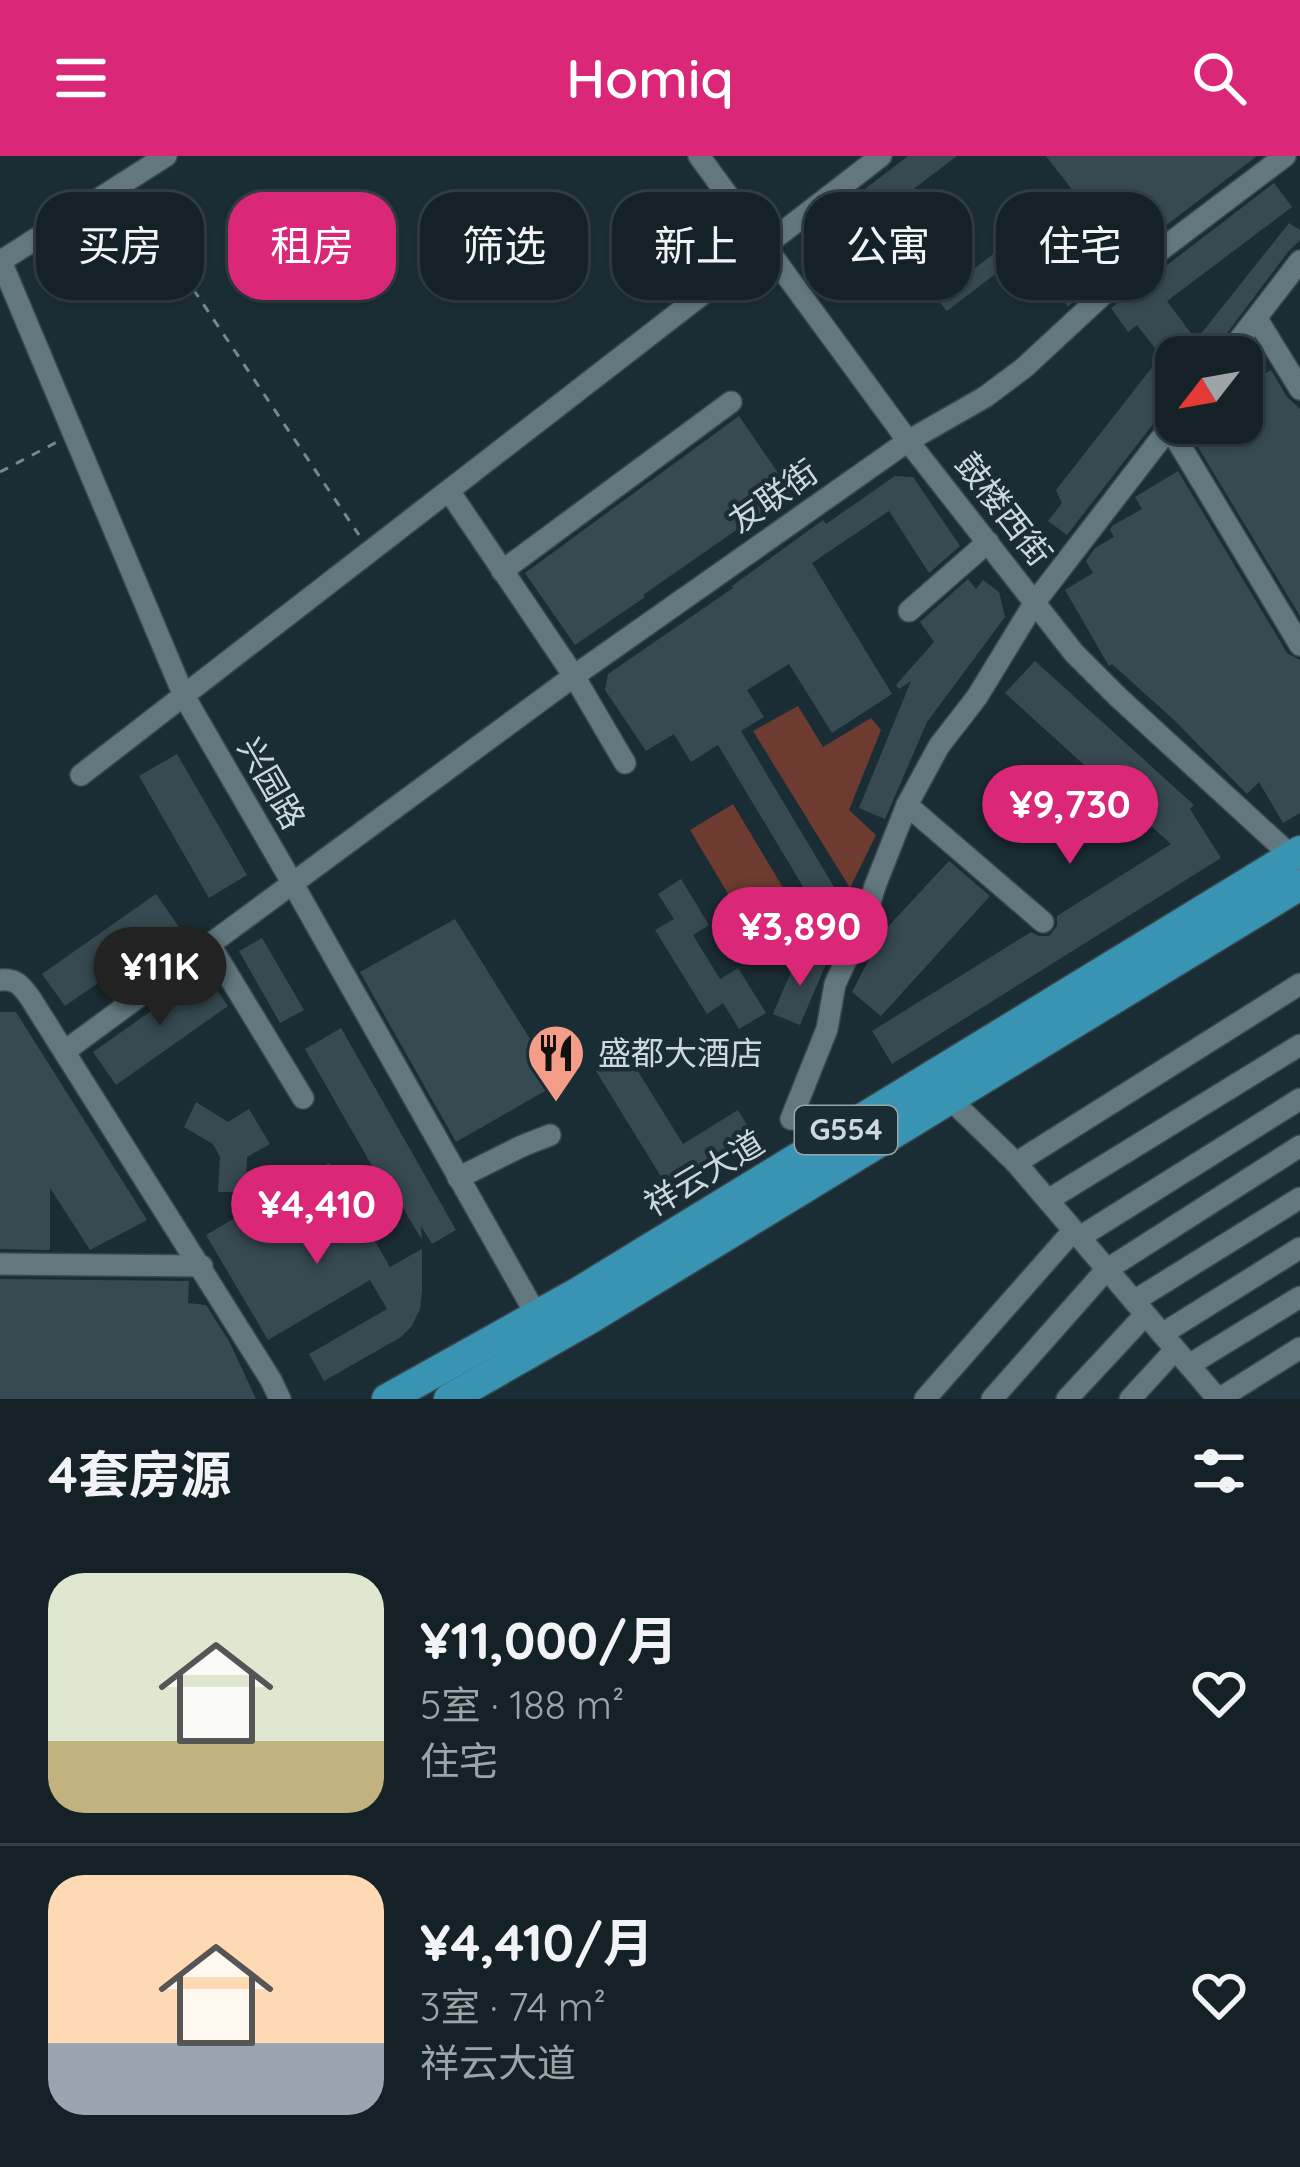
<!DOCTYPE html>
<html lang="zh">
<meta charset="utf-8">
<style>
:root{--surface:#142227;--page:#212f33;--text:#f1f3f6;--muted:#9da4a7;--line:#333f44;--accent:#db2777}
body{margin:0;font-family:Quicksand,"Noto Sans SC",sans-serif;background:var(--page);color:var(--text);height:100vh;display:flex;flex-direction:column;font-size:45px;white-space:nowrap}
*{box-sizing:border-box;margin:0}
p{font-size:39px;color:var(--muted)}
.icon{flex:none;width:66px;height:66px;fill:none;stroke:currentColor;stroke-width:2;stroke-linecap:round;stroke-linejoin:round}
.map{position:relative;height:1243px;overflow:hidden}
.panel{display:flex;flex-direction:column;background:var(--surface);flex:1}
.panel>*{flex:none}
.banner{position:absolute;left:36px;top:36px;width:1230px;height:108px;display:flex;gap:24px}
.needle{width:78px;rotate:239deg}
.tools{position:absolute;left:1155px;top:180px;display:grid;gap:24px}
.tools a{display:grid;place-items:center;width:108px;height:108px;border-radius:24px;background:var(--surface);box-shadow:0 3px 9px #0004,0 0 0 3px var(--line);font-size:60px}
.price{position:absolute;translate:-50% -102px;padding:0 27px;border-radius:42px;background:var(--accent);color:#fff;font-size:39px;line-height:78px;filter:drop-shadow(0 3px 6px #0008)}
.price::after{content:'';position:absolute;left:50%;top:72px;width:36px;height:27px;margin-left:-18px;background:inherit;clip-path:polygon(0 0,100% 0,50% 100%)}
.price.current{background:#222;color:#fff}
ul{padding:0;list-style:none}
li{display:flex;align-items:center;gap:36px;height:300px;padding:0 48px}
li+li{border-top:3px solid var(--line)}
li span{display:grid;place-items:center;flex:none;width:336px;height:240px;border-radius:36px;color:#555}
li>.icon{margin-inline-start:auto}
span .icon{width:144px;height:144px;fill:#fffc;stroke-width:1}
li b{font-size:51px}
h2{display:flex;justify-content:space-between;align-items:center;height:144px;padding:0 48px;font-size:51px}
.tag{padding:0 42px;border-radius:36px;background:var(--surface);box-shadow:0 3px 9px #0004,0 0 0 3px var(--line);font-size:42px;line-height:108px}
.tag.current{background:var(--accent);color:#fff}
header{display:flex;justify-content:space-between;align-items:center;height:156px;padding:0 48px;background:var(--accent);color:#fff;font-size:54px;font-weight:600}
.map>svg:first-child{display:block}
.green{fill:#6d3b30}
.building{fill:#374a51}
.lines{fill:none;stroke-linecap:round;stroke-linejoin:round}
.minor-casing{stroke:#38484d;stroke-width:24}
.highway-casing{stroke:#38484d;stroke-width:33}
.path{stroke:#79878c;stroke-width:3;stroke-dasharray:9 9;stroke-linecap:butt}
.minor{stroke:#62777e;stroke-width:21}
.highway{stroke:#3894b2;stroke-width:30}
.labels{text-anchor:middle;stroke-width:9;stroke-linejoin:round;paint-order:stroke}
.shield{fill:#1b2d34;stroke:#98a5aa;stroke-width:3}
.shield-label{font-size:30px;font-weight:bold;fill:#cdd8dc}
.street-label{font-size:33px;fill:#cdd8dc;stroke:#1b2d34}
.poi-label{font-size:33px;fill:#cdd8dc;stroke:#1b2d34;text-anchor:start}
</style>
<header><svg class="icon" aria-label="menu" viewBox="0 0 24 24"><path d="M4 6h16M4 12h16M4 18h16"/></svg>Homiq<svg class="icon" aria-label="search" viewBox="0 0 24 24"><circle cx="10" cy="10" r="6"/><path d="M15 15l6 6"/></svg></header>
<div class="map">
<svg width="1300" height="1243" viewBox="0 0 1300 1243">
<rect width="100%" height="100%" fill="#1b2d34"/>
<g class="green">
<path d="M798,550L823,591L871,562L881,574L849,654L876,679L850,732L753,575Z"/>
<path d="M733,648L801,762L758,788L690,674Z"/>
</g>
<g class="building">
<path d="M908,0H957L870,66L852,43Z"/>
<path d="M1046,0H1257L1135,93L1130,87L1096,113L1101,120L1068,151L1025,95L947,155L936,142L1074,36Z"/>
<path d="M1274,27L1292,51L1167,145L1196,184L1289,67L1300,74V84L1288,96L1209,201H1176V248L1169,250L1157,263L1067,379L1048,365L1062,347L1056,334L1161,200L1137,169L1128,176L1111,152Z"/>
<path d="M1271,214L1287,241L1300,253V460L1187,273L1190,267H1242V231Z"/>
<path d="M739,260L791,336L643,439L645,441L575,489L525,417Z"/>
<path d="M1178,315L1287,497L1300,504V657L1283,667L1259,626L1247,638L1174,564L1112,508L1109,510L1065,434L1093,417L1086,405L1095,392L1114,381L1110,374L1112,370L1142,353L1135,341Z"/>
<path d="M895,320L913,321L960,390L929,417L889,355L812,407L892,538L832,577L789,508L747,534L764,561L741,575L843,746L820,759L718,589L691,606L674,578L646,595L605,534L608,518L733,432L732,430L823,364L826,368Z"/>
<path d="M968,423L976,433L983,424L999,436L1005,461L927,566L885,663L859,652L911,525L899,533L896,529L934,486L920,466Z"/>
<path d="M1035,505L1194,649L1190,653L1221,702L892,908L872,875L1031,776L1039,780H1049L1057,770V760L1171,688L1005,537Z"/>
<path d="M177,598L247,719L209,742L139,620Z"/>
<path d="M949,705L990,740L881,860L852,836L883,776Z"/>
<path d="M681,723L709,769L693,779L720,823L738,812L766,857L739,873L723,847L707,858L655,774L674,763L658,738Z"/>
<path d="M156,738L179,771L65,850L42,818Z"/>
<path d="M455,763L540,899L554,891L571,920L456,986L360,816Z"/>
<path d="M262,782L304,854L280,867L239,795Z"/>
<path d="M799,797L826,808L800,869L773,858Z"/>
<path d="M205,817L228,850L116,929L93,896Z"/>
<path d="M0,856H16L147,1064L90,1094L50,1032V1094L0,1093Z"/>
<path d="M341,872L456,1074L432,1088L421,1070L422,1084L379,1012L375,1015L305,893Z"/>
<path d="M626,896L683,988L738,954L753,979L668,1032L596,915Z"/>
<path d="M196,946L228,966L249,953L270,988L247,1001L246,1036H218L220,1001L213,988L184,971Z"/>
<path d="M329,1007L390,1111L422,1093V1135L420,1153L412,1170L401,1181L324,1225L309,1198L387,1153L370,1124L268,1184L206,1079Z"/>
<path d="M0,1123L189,1125L188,1147L206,1149L229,1185L256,1243H0Z"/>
</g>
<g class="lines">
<defs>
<g id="minor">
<path d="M699,0L908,285L1074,497L1118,541L1298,706"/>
<path d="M0,103L184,540L293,728L537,1160"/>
<path d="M1,105L166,0"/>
<path d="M1257,163L1300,233"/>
<path d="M1226,201L1300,105"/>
<path d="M1169,271L1300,489"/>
<path d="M449,335L574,520L625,607"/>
<path d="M502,415L731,246"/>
<path d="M909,455L988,386"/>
<path d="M81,619L881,0"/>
<path d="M907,649L1043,766"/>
<path d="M210,789L303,942"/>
<path d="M0,824C16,822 22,830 31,843L271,1224L280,1243"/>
<path d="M65,895L574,520L908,285L985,241L1025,211L1109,133L1285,0"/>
<path d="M951,944L1016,1007L1218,1243"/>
<path d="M791,963L827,873L835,828L864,766L875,730L907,649L939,590L977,541L1035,446L1176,263"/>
<path d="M1016,1007L1300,828"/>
<path d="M458,1022L522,990L550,979"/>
<path d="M1048,1044L1300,889"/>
<path d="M1080,1081L1300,943"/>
<path d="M0,1108L202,1110"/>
<path d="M1134,1145L1300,1042"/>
<path d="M1162,1178L1300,1092"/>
<path d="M1189,1209L1300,1141"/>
<path d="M925,1243L1073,1075"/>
<path d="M992,1243L1106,1114L1300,990"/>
<path d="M1067,1243L1145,1159"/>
<path d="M1130,1243L1175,1194"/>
<path d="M1219,1243L1300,1192"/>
</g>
<g id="highway">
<path d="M387,1243L577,1137L1300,695"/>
<path d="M449,1243L591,1162L1300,729"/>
</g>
</defs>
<use href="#minor" class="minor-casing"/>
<use href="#highway" class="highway-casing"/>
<g class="path">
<path d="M133,44L359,379"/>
<path d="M0,316L57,286"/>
</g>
<use href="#minor" class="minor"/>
<use href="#highway" class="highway"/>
</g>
<defs>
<symbol id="restaurant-pin" viewBox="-11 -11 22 30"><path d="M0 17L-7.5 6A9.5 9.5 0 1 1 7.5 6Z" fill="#f49e8a" stroke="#1b2d34"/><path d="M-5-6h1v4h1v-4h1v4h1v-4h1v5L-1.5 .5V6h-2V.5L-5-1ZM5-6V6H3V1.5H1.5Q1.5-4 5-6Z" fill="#111"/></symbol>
</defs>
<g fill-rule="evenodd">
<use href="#restaurant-pin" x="523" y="864" width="66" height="90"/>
</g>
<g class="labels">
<rect class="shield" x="795" y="950" width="102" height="48" rx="9"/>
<g class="shield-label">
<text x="846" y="984">G554</text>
</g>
<g class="street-label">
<text transform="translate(773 340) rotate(-35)" y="12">友联街</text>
<text transform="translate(1004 353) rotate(52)" y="12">鼓楼西街</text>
<text transform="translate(272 627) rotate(60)" y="12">兴园路</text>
<text transform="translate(704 1017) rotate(-31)" y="12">祥云大道</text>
</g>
<g class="poi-label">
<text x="598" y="909">盛都大酒店</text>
</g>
</g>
</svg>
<div class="tools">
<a><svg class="needle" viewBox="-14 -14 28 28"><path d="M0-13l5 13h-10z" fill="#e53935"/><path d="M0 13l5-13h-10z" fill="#9da4a7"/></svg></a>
</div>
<b class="price" style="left:1070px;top:711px">¥9,730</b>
<b class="price" style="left:800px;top:833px">¥3,890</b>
<b class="price current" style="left:160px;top:873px">¥11K</b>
<b class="price" style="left:317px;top:1111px">¥4,410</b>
<div class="banner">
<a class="tag">买房</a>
<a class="tag current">租房</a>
<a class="tag">筛选</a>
<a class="tag">新上</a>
<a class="tag">公寓</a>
<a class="tag">住宅</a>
</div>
</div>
<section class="panel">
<h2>4套房源<svg class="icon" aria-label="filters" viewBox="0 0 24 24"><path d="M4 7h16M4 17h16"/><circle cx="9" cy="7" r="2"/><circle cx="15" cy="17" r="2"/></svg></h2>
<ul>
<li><span style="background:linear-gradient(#dfe7d0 70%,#c2b280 0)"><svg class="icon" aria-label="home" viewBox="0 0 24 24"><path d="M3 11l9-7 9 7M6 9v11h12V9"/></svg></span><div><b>¥11,000/月</b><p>5室 · 188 m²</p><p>住宅</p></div><svg class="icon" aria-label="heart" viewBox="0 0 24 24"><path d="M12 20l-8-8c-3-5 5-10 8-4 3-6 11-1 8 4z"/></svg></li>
<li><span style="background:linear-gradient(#ffd9b3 70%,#9aa5b1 0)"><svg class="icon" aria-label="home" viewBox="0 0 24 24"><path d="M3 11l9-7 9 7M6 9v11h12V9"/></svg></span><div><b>¥4,410/月</b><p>3室 · 74 m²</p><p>祥云大道</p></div><svg class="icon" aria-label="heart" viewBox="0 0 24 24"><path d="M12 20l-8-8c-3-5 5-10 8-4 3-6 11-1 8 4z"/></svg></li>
</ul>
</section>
